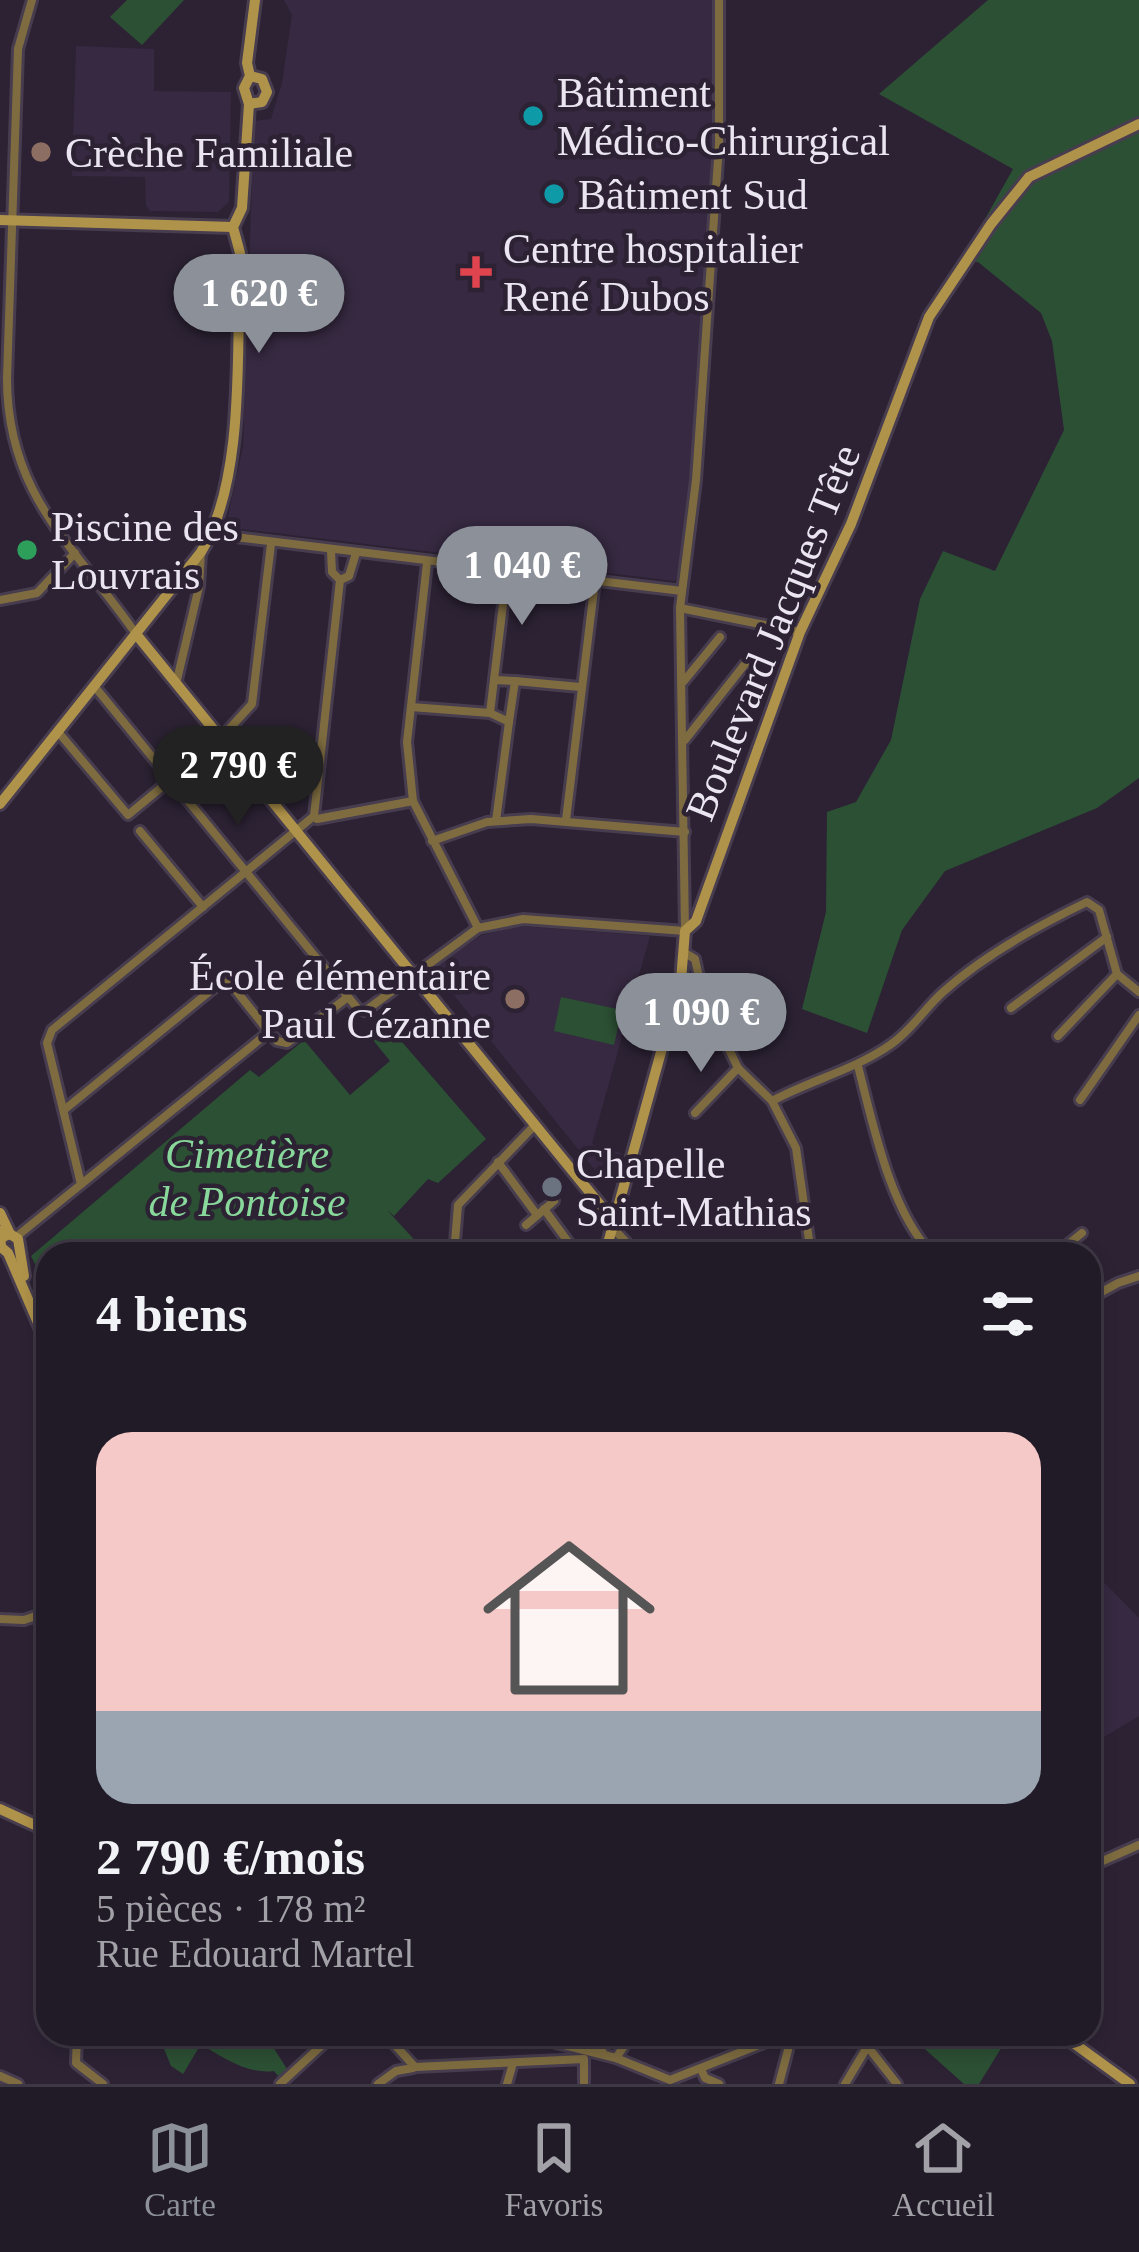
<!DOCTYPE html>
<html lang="fr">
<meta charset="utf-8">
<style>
:root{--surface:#211a27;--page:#29232f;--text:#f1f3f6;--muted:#a2a1a7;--line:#3e3844;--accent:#8c9099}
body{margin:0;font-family:Georgia,serif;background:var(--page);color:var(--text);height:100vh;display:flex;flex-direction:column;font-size:45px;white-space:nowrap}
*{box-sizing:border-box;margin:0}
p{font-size:39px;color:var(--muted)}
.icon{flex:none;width:66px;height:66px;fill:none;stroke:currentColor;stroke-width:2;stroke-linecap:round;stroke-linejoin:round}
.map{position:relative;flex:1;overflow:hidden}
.details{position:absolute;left:36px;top:1242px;width:1065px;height:804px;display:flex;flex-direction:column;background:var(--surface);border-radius:36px;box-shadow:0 6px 18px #0003,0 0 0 3px var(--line)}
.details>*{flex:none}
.price{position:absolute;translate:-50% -102px;padding:0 27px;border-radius:42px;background:var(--accent);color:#fff;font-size:39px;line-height:78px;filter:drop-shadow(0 3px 6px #0008)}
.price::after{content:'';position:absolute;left:50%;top:72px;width:36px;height:27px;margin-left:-18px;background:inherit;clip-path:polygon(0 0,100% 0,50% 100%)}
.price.current{background:#222;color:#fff}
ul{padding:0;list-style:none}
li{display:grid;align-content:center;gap:24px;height:636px;padding:0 60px}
li span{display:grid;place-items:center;height:372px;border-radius:36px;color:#555}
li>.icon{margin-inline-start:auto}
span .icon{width:216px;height:216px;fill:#fffc;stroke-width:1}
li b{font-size:51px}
h2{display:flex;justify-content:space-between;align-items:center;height:144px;padding:0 60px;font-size:51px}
.tabs{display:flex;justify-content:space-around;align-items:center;height:168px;border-top:3px solid var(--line);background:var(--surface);font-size:33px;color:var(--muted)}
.tabs a{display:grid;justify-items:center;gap:6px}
.tabs .current{color:var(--accent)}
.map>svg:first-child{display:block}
.built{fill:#362941}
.green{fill:#2c5034}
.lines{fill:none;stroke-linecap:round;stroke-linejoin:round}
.street-casing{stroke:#473d4e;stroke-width:14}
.secondary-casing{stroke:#473d4e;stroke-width:16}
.street{stroke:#7e6c40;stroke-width:8}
.secondary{stroke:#b0934a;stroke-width:10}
.culture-dot{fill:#0f9aa8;stroke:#2c2234;stroke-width:4.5}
.education-dot{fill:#8d6e63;stroke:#2c2234;stroke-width:4.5}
.health-dot{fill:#e0444e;stroke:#2c2234;stroke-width:4.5}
.leisure-dot{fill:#2e9e5b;stroke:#2c2234;stroke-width:4.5}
.worship-dot{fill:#6b7280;stroke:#2c2234;stroke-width:4.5}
.labels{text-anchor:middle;stroke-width:9;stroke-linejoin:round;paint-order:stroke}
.poi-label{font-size:42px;fill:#ebe5f1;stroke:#2c2234;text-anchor:start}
.street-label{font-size:42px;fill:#ebe5f1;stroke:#2c2234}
.park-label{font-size:42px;font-style:italic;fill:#89d89b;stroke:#2c2234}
</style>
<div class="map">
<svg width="1139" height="2084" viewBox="0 0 1139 2084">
<rect width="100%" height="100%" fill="#2c2234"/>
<g class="built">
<path d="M284,0H714L716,125L697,422L680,576L674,581L233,528L227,521L243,446L254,121L271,119L282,83L292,15Z"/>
<path d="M76,46L154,49V91L231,92L229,202L218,212L150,211L146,205L145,177L72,176Z"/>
<path d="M519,926L650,936L592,1144L623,1154L620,1164L595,1170L432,968L482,935Z"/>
<path d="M1093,1571L1139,1618V1716L1089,1746V1573Z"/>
</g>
<g class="green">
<path d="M127,0H184L142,45L110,17Z"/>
<path d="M988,0H1139V778L1097,808L945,871L902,930L867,1033L802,1009L826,912L827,812L856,802L891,740L920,599L943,551L995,571L1064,430L1052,341L1041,313L978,262L962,260L1013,169L879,94Z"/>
<path d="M561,997L622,1010L614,1045L554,1031Z"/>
<path d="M389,1027L486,1139L438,1183L428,1179L394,1216L387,1210L421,1247L413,1254H48V1290L31,1256L250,1070L259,1077L304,1040L350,1095L390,1061L373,1040Z"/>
<path d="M158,2034H265L287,2069L278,2076L274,2071C249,2075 221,2057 201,2044L183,2074L171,2066Z"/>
<path d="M908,2034H1010L979,2084H964Z"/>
</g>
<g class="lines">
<defs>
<g id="street">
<path d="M32,0L18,49L7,378C7,496 75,546 136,634"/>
<path d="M211,534L682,591"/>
<path d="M427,563L407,742L413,801L478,928"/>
<path d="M340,580L349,576L356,553"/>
<path d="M0,600L37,593L75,553"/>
<path d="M680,608L800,632"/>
<path d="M494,680L515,681L509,722L490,713L507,571"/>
<path d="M515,681L580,687"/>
<path d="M684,681L720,637"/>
<path d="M176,684L199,587L201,552"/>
<path d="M95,687L358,1009L365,1011L478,928L523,919L685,931L680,608L696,480L719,145V0"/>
<path d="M411,707L490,713"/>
<path d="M59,733L128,815L220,739L252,704L271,544"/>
<path d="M685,740L745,664"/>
<path d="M314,816L317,819L413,801"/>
<path d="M566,820L595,581"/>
<path d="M496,821L509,722"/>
<path d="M140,831L203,907"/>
<path d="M432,841L487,822L531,819L685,832"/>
<path d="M685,953L695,959L703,995L738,1068L772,1101L796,1148L811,1254"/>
<path d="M1011,1008L1107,937"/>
<path d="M1058,1036L1117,974"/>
<path d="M858,1066C873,1124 890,1210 932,1254"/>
<path d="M1080,1100L1139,1015"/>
<path d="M772,1101C811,1080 854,1070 890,1045C912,1030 924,1009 943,992C984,955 1037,926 1087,902L1099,910L1117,974L1139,992"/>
<path d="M64,1110L220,983H230L269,1032"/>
<path d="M695,1113L738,1068"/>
<path d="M498,1162L537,1215"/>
<path d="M81,1184L47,1043L52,1030L314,816L340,580L332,572L331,551"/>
<path d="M544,1209L577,1254"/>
<path d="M526,1225L554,1201"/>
<path d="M613,1228L637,1254"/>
<path d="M16,1237L269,1032L277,1041L287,1043L348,997"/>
<path d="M454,1254L458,1205L534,1126"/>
<path d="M1056,1254L1082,1233"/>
<path d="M1089,1299L1118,1283L1139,1276"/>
<path d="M0,1619L24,1620L48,1612"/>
<path d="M1089,1867L1139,1845"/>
<path d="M77,2034L76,2063L103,2084"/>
<path d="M385,2034L415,2067L584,2059V2084"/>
<path d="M537,2034L556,2043L616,2058L670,2080L787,2034L788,2050L779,2084"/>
<path d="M594,2034L603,2053"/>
<path d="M868,2047L897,2084"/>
<path d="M616,2058L632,2034"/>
<path d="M701,2069L705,2078L719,2084"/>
<path d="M0,2076L18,2084"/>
<path d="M280,2084L334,2034"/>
<path d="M378,2084L396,2071L413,2068"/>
<path d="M507,2084L513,2063"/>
<path d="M845,2084L875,2034"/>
</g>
<g id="secondary">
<path d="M249,104L244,88L250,76L247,63L255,0"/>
<path d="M249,104L262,102L267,92L262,79L250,76"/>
<path d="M0,220L233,227"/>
<path d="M136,634L614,1222"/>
<path d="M0,804L201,552C247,478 236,339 240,253L233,227L242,208L249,104"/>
<path d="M0,1213L10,1234"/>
<path d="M0,1231L1,1247L8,1253L48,1346"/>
<path d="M3,1237L10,1234L18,1239L24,1276"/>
<path d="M605,1254L681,980L685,931L696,921L800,632L851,524L929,317L991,224L1029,177L1139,124"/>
<path d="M0,1809L48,1831"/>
<path d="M1061,2034L1130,2084"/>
</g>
</defs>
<use href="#street" class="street-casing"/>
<use href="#secondary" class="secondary-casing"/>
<use href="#street" class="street"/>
<use href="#secondary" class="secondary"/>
</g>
<g class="culture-dot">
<circle cx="533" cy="116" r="12"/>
<circle cx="554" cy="194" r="12"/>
</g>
<g class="education-dot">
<circle cx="41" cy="152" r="12"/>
<circle cx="515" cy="999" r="12"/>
</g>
<path class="health-dot" d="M470 254h12v12h12v12h-12v12h-12v-12h-12v-12h12z"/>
<circle class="leisure-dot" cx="27" cy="550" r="12"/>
<circle class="worship-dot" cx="552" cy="1187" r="12"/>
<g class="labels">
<g class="poi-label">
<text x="557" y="107">Bâtiment<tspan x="557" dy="48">Médico-Chirurgical</tspan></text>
<text x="65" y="167">Crèche Familiale</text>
<text x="578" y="209">Bâtiment Sud</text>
<text x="503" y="263">Centre hospitalier<tspan x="503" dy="48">René Dubos</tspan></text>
<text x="51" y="541">Piscine des<tspan x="51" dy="48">Louvrais</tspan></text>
<text x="491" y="990" text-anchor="end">École élémentaire<tspan x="491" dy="48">Paul Cézanne</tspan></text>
<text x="576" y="1178">Chapelle<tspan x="576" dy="48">Saint-Mathias</tspan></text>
</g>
<g class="street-label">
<text transform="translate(772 632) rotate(-68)" y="15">Boulevard Jacques Tête</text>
</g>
<g class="park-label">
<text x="247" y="1168">Cimetière<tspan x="247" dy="48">de Pontoise</tspan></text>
</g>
</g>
</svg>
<b class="price" style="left:259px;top:356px">1 620 €</b>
<b class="price" style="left:522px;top:628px">1 040 €</b>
<b class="price current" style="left:238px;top:828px">2 790 €</b>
<b class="price" style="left:701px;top:1075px">1 090 €</b>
<section class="details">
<h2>4 biens<svg class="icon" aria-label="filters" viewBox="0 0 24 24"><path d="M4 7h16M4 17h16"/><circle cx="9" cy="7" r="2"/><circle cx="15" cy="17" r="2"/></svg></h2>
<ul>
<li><span style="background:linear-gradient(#f6c9c9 75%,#9aa5b1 0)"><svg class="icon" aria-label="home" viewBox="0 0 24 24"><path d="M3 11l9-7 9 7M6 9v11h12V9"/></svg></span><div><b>2 790 €/mois</b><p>5 pièces · 178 m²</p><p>Rue Edouard Martel</p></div></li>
</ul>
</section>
</div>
<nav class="tabs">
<a class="current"><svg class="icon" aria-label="map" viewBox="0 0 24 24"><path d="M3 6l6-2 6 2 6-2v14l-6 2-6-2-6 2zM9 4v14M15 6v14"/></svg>Carte</a>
<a><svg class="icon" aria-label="saved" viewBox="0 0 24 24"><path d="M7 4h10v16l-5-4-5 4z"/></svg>Favoris</a>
<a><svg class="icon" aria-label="home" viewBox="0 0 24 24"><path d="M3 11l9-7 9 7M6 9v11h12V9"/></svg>Accueil</a>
</nav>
